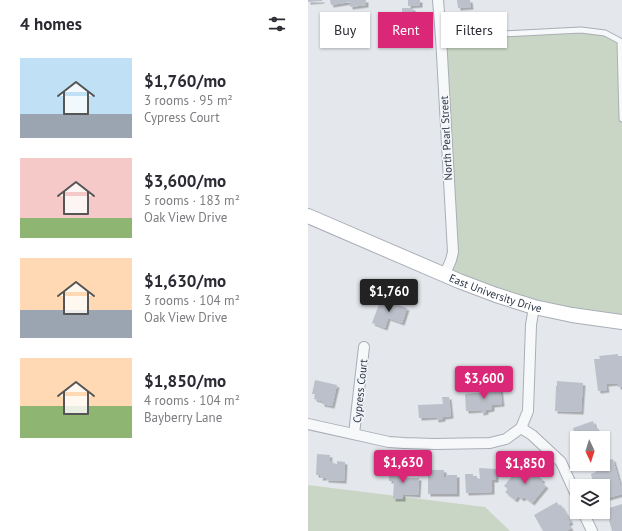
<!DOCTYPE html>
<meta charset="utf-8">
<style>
:root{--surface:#fff;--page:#f2f2f3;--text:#2b2b33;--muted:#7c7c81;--accent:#db2777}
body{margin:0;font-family:"PT Sans",sans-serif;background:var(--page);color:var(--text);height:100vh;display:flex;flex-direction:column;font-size:15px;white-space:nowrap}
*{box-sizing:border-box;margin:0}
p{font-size:13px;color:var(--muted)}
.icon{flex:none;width:22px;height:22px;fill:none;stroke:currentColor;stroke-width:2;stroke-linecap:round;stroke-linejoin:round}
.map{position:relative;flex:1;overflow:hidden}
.drawer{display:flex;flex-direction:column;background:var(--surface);width:308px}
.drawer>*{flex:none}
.hud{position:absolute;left:12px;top:12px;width:242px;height:36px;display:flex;gap:8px}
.needle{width:26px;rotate:176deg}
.tools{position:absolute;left:262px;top:431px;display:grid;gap:8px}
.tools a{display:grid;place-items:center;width:40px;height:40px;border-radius:0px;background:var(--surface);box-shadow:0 1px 3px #0004;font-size:20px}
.price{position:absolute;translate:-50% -34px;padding:0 9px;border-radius:4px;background:var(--accent);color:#fff;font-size:13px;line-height:26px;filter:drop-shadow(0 1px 2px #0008)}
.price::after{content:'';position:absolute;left:50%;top:24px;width:12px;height:9px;margin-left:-6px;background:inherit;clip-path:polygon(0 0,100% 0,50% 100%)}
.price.current{background:#222;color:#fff}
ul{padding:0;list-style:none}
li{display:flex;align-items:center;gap:12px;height:100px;padding:0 20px}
li span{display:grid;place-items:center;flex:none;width:112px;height:80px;border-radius:0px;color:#555}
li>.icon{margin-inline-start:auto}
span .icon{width:48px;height:48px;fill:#fffc;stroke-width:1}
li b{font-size:17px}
h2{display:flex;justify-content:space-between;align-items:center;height:48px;padding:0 20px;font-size:17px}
.chip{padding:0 14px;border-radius:0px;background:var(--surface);box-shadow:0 1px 3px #0004;font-size:14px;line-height:36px}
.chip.current{background:var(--accent);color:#fff}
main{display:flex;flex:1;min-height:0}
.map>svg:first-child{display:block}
.green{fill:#c9d6c5}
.building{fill:#bbc0ca;filter:url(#shadow)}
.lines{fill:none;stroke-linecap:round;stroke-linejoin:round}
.lane-casing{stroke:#a9aeb7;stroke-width:7}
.street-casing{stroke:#a9aeb7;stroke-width:12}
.secondary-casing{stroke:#a9aeb7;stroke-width:16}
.lane{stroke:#f7f8fa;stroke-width:5}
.street{stroke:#f7f8fa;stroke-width:10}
.secondary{stroke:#fff;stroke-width:14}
.labels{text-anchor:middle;stroke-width:3;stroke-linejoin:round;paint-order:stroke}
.street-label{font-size:11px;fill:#2b3445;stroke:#f4f6f9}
</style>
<main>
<section class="drawer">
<h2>4 homes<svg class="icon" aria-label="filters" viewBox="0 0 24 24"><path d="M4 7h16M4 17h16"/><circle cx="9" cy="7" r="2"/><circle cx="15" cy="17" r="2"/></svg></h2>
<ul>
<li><span style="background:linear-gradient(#bfe0f5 70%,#9aa5b1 0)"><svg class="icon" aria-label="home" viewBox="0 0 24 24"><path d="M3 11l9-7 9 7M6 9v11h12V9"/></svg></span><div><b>$1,760/mo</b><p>3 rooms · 95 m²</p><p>Cypress Court</p></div></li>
<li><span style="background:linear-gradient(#f6c9c9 75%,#8fb573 0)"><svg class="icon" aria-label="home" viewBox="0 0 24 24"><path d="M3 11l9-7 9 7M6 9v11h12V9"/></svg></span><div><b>$3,600/mo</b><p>5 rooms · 183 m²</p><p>Oak View Drive</p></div></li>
<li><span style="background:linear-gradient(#ffd9b3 65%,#9aa5b1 0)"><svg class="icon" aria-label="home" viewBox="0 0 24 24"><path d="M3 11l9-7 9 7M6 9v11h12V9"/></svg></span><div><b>$1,630/mo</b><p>3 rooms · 104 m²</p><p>Oak View Drive</p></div></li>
<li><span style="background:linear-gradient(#ffd9b3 60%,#8fb573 0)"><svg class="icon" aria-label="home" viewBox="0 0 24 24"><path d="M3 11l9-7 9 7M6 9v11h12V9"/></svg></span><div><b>$1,850/mo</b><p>4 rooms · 104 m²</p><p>Bayberry Lane</p></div></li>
</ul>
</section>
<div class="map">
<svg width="314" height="531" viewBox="0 0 314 531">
<defs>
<filter id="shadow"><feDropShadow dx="2.5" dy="2.5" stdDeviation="0" flood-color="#0004"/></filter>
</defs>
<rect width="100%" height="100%" fill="#e4e7ec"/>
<g class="green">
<path d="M273,30L297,33L314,40V322L283,318L137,274L143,260L133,37Z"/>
<path d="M0,485L177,507L202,531H0Z"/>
</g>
<g class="building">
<path d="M0,0H14V1L0,2Z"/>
<path d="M22,0H58V5L42,7V2L23,5Z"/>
<path d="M100,0H112V5L100,6Z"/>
<path d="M149,0H162L163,7L150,8Z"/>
<path d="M94,8H105V14H103V16L99,17V14H94Z"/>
<path d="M105,19L106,34H102L103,38H96L94,20Z"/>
<path d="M73,299L99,308L94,323L80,318L77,328L64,323Z"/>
<path d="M310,354V356H314V387H310V383L298,384L299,390L290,391L286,359H292L291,356Z"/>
<path d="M7,380L29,385L24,406L14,404V401L6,399L7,394H4Z"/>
<path d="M249,381L275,383L273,412L247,411L248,386H249Z"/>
<path d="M192,386L194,404L184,405V409L178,410V412L173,413V410L158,411L157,394L181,392V387Z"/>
<path d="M134,397H141L143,416L135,417V419L128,420V417L111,418L110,405L135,404Z"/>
<path d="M285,421L288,430L291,429L294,438H269V445L265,435L267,434L265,428Z"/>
<path d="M9,454L22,455L21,461H25V464H29V461L37,462L36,481L18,480V478H12L13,475H8Z"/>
<path d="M305,459L312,484H314V494L296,499L295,486H284V483H285L283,474L288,472L286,464H295V461Z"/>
<path d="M213,465L219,469L220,468L235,480L233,482L238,486L224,503L216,497L214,499L210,496L207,500L197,492L200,489L196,486Z"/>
<path d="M81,466L93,467V478H111L110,495L95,494V499H85L86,481H81Z"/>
<path d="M171,468L188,469V480H184V492L158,493L157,474H165V476H169V479H172Z"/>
<path d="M120,470H136V477H139V475H149V494H120Z"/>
<path d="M249,502L251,506L253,505L263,522L260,524L263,528L258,531H235L226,515Z"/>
<path d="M314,504V531H304L298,509Z"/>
</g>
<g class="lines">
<defs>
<path id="lane" d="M133,37L273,30L297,33L312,41L314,119"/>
<g id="street">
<path d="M130,0L133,37L145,252L143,260L137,274"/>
<path d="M0,424L81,442L96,443L127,444L182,443L198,439L213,428L220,411L223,325L226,307"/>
<path d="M213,428L224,435L253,462L269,497"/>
<path d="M46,434L56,347"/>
<path d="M275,512L284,531"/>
</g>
<g id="secondary">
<path id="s1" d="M0,216L151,281L188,295L226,307L264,315L314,322"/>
</g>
</defs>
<use href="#lane" class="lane-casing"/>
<use href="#street" class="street-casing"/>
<use href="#secondary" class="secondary-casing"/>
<use href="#lane" class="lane"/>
<use href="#street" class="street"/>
<use href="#secondary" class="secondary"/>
</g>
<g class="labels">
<g class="street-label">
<text transform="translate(138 138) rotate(-93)" y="4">North Pearl Street</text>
<text dy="4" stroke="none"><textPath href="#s1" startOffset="203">East University Drive</textPath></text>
<text transform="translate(52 391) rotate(-84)" y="4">Cypress Court</text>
</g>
</g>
</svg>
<div class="tools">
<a><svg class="needle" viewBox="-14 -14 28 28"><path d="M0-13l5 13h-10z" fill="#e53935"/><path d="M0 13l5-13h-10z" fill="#7c7c81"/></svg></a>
<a><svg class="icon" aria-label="layers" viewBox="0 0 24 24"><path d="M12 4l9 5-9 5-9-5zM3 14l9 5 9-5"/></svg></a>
</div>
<b class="price current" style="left:81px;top:313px">$1,760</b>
<b class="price" style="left:176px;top:400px">$3,600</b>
<b class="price" style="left:95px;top:484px">$1,630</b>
<b class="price" style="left:217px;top:485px">$1,850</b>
<div class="hud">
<a class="chip">Buy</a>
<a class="chip current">Rent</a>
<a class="chip">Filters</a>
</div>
</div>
</main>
